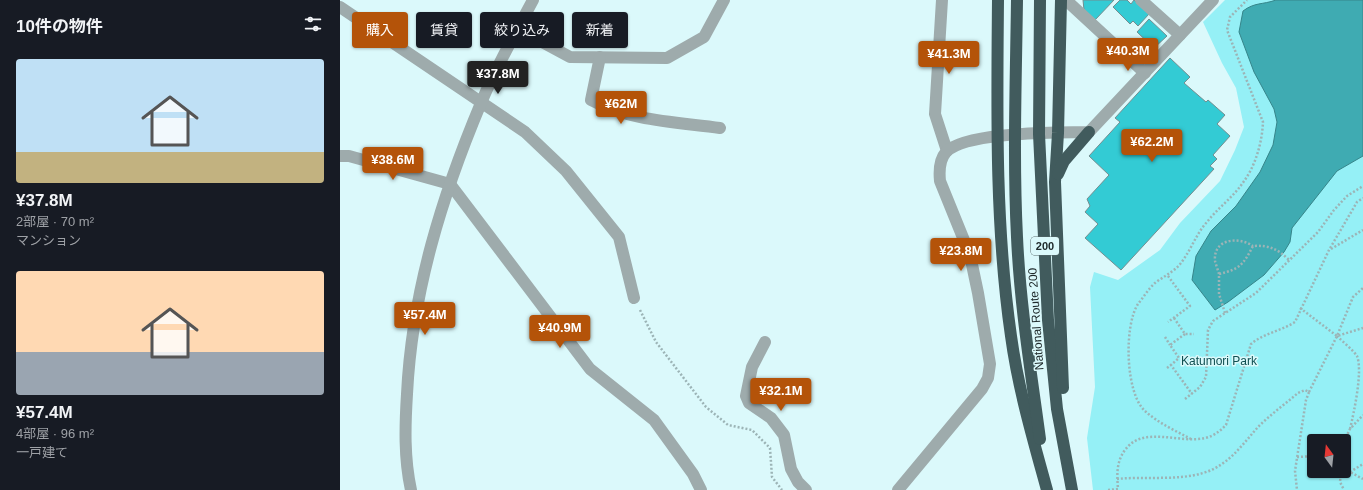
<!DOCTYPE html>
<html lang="ja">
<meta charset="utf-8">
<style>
:root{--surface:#171b24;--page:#242831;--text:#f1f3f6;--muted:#9ea1a6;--accent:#b45309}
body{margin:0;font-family:Arial,"Noto Sans JP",sans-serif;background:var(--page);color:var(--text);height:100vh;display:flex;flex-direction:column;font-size:15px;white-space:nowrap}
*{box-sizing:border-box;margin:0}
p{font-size:13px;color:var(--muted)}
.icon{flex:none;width:22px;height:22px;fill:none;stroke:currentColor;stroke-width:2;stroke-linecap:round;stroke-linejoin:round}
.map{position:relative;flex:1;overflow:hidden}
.panel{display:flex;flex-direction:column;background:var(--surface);width:340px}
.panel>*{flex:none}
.guide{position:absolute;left:12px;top:12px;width:380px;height:36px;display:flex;gap:8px}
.needle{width:26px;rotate:345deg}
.controls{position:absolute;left:967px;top:434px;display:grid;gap:8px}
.controls a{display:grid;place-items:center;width:44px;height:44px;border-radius:4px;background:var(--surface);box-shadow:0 1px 3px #0004;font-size:20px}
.price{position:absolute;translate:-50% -34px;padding:0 9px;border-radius:4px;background:var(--accent);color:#fff;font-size:13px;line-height:26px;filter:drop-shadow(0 1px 2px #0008)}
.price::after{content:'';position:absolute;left:50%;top:24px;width:12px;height:9px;margin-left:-6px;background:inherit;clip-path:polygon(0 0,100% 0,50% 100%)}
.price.active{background:#222;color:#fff}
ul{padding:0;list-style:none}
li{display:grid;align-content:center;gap:8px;height:212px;padding:0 16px}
li span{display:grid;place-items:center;height:124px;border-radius:4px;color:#555}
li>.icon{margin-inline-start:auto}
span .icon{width:72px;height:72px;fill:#fffc;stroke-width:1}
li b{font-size:17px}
h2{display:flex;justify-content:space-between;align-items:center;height:48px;padding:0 16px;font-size:17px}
.chip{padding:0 14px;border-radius:4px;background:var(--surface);box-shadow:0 1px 3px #0004;font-size:14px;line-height:36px}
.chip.active{background:var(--accent);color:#fff}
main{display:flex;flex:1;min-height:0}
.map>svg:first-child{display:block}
.green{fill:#95f0f6;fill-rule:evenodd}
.water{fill:#3fabb2;stroke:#36858a}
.building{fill:#33cbd4;stroke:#738e90}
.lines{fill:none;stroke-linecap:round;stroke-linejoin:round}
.path{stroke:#9cb4b6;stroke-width:2.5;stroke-dasharray:2 2;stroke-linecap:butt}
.minor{stroke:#9eabac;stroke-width:12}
.highway{stroke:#415b5d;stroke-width:12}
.labels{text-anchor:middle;stroke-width:3;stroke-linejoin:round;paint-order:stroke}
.shield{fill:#dbf9fb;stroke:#58696a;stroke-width:1}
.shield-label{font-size:11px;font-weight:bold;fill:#202b2c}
.street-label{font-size:12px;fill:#202b2c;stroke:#dbf9fb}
.park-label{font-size:12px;fill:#0f4f52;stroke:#dbf9fb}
</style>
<main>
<section class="panel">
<h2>10件の物件<svg class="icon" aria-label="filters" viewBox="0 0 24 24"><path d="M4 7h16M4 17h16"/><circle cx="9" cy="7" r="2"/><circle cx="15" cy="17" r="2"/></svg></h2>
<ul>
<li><span style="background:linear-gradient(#bfe0f5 75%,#c2b280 0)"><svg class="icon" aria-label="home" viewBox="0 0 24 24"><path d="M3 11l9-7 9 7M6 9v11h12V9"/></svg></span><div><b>¥37.8M</b><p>2部屋 · 70 m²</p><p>マンション</p></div></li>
<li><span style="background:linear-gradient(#ffd9b3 65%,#9aa5b1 0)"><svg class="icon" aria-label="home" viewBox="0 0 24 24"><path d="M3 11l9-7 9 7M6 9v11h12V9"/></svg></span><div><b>¥57.4M</b><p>4部屋 · 96 m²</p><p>一戸建て</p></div></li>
</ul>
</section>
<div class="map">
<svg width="1023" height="490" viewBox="0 0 1023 490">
<rect width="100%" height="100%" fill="#dbf9fb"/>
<path class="green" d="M885,0H1023V490H753L747,438L755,387L750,287L754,272L778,280L820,250L840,223L880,181L895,150L904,127L896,88L882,63L863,22ZM974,441H1004V471H974Z"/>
<path class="water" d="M936,0H1023V156L997,171L952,228L950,242L944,252L924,275L888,302L875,310L852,280L856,256L871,231L896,206L920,172L933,145L937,122L934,109L914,72L899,32L903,11C915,2 922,5 936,0Z"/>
<g class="building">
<path d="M743,0H774L755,20L744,10Z"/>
<path d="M780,0H787L791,4L794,0L809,14L798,26L793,21L790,24L773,7Z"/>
<path d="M809,19L827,36L814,48L797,32Z"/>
<path d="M830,58L850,77L844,83L866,102L868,100L885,115L877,124L890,136L873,155L877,159L870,166L874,169L781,270L745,238L758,224L745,212L750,206L747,199L769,175L749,156L780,122L775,118Z"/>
</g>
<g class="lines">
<g class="path">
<path d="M991,249L1023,230"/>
<path d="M879,274C878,270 876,265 875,261C873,239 898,236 913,246"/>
<path d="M828,276L850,306L828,322"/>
<path d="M960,308L997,336L1023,328"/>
<path d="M300,310L316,342L366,407L388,425L412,430L430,448L432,477L442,490"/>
<path d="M885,313L879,294V274C900,269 903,265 913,246C929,245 938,249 949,260"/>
<path d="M834,318L845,334H854"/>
<path d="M845,334L830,345L839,358L831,365L852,394"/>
<path d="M997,336C1003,342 1012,349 1017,356C1023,371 1014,412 1010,429"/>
<path d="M825,337L830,345"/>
<path d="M827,368L831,365"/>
<path d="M969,392L997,336L1013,297L1023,288"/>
<path d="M845,399L860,387L866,377L868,330L873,321L916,293L978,232L994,210L1007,196L1023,186"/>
<path d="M851,439C836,431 818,423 805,411C785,393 784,325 798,304C803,298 809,288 815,283C824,276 834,272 841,263C851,250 856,234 867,222C877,209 892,198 902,184C915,167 922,144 923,122L887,30L890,17L907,0"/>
<path d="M1004,441L1010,429L1023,415"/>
<path d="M957,457L974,456"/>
<path d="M1004,463L1010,472L1023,479"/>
<path d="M1001,471L1000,482L1004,490"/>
<path d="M1010,472L1023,464"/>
<path d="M777,479C804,476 837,481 863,473C888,466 902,445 918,427C930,415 945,404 958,393L965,390L969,392L966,400L955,471L957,490"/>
<path d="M768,490L778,489C777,475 776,462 785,450C803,425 839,444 865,438C874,436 880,431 886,425L911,344C924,333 941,331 955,322L989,250L1017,202L1023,198"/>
</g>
<g class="minor">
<path d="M602,0L595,114L607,151"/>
<path d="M726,0L805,73"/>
<path d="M801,0L840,35"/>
<path d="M0,7L185,132L226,171L279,237L294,298"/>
<path d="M178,29L230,57L327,58L364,37L384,0"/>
<path d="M260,57L251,100C290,121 337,122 380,128"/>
<path d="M0,156H9L110,184L250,369L314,420L353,474L361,490"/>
<path d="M425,342L412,367L406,396L409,403L431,418L444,435L451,469L458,482L466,490"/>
<path d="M71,490C64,458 65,426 67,394C72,292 102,196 141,103C156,67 175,34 193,0"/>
<path d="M558,490L642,389L648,378L650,364L638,293L630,255L600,181C599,171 599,160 606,152C627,131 719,133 749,132L873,0"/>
</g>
<g class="highway">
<path d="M658,0C657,112 655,225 671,336C678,388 693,439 707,490"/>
<path d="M677,0C676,79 673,158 677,237C680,305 691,372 700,439"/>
<path d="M700,0L699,134L708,320L717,409L732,490"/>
<path d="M721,0L718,133L715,182L723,388"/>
<path d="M718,174L724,161L749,132"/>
</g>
</g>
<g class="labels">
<rect class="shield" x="691" y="237" width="28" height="18" rx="3"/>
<g class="shield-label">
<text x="705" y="250">200</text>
</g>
<g class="street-label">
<text transform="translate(696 319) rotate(-94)" y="4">National Route 200</text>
</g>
<g class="park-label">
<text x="879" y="365">Katumori Park</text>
</g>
</g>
</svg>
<div class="controls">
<a><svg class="needle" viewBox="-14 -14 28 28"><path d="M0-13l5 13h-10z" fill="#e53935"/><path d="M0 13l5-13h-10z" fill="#9ea1a6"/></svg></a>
</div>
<b class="price" style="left:788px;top:72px">¥40.3M</b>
<b class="price" style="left:609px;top:75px">¥41.3M</b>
<b class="price active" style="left:158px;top:95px">¥37.8M</b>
<b class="price" style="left:281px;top:125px">¥62M</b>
<b class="price" style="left:812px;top:163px">¥62.2M</b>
<b class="price" style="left:53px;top:181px">¥38.6M</b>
<b class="price" style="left:621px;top:272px">¥23.8M</b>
<b class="price" style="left:85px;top:336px">¥57.4M</b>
<b class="price" style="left:220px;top:349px">¥40.9M</b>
<b class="price" style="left:441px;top:412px">¥32.1M</b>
<div class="guide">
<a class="chip active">購入</a>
<a class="chip">賃貸</a>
<a class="chip">絞り込み</a>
<a class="chip">新着</a>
</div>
</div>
</main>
